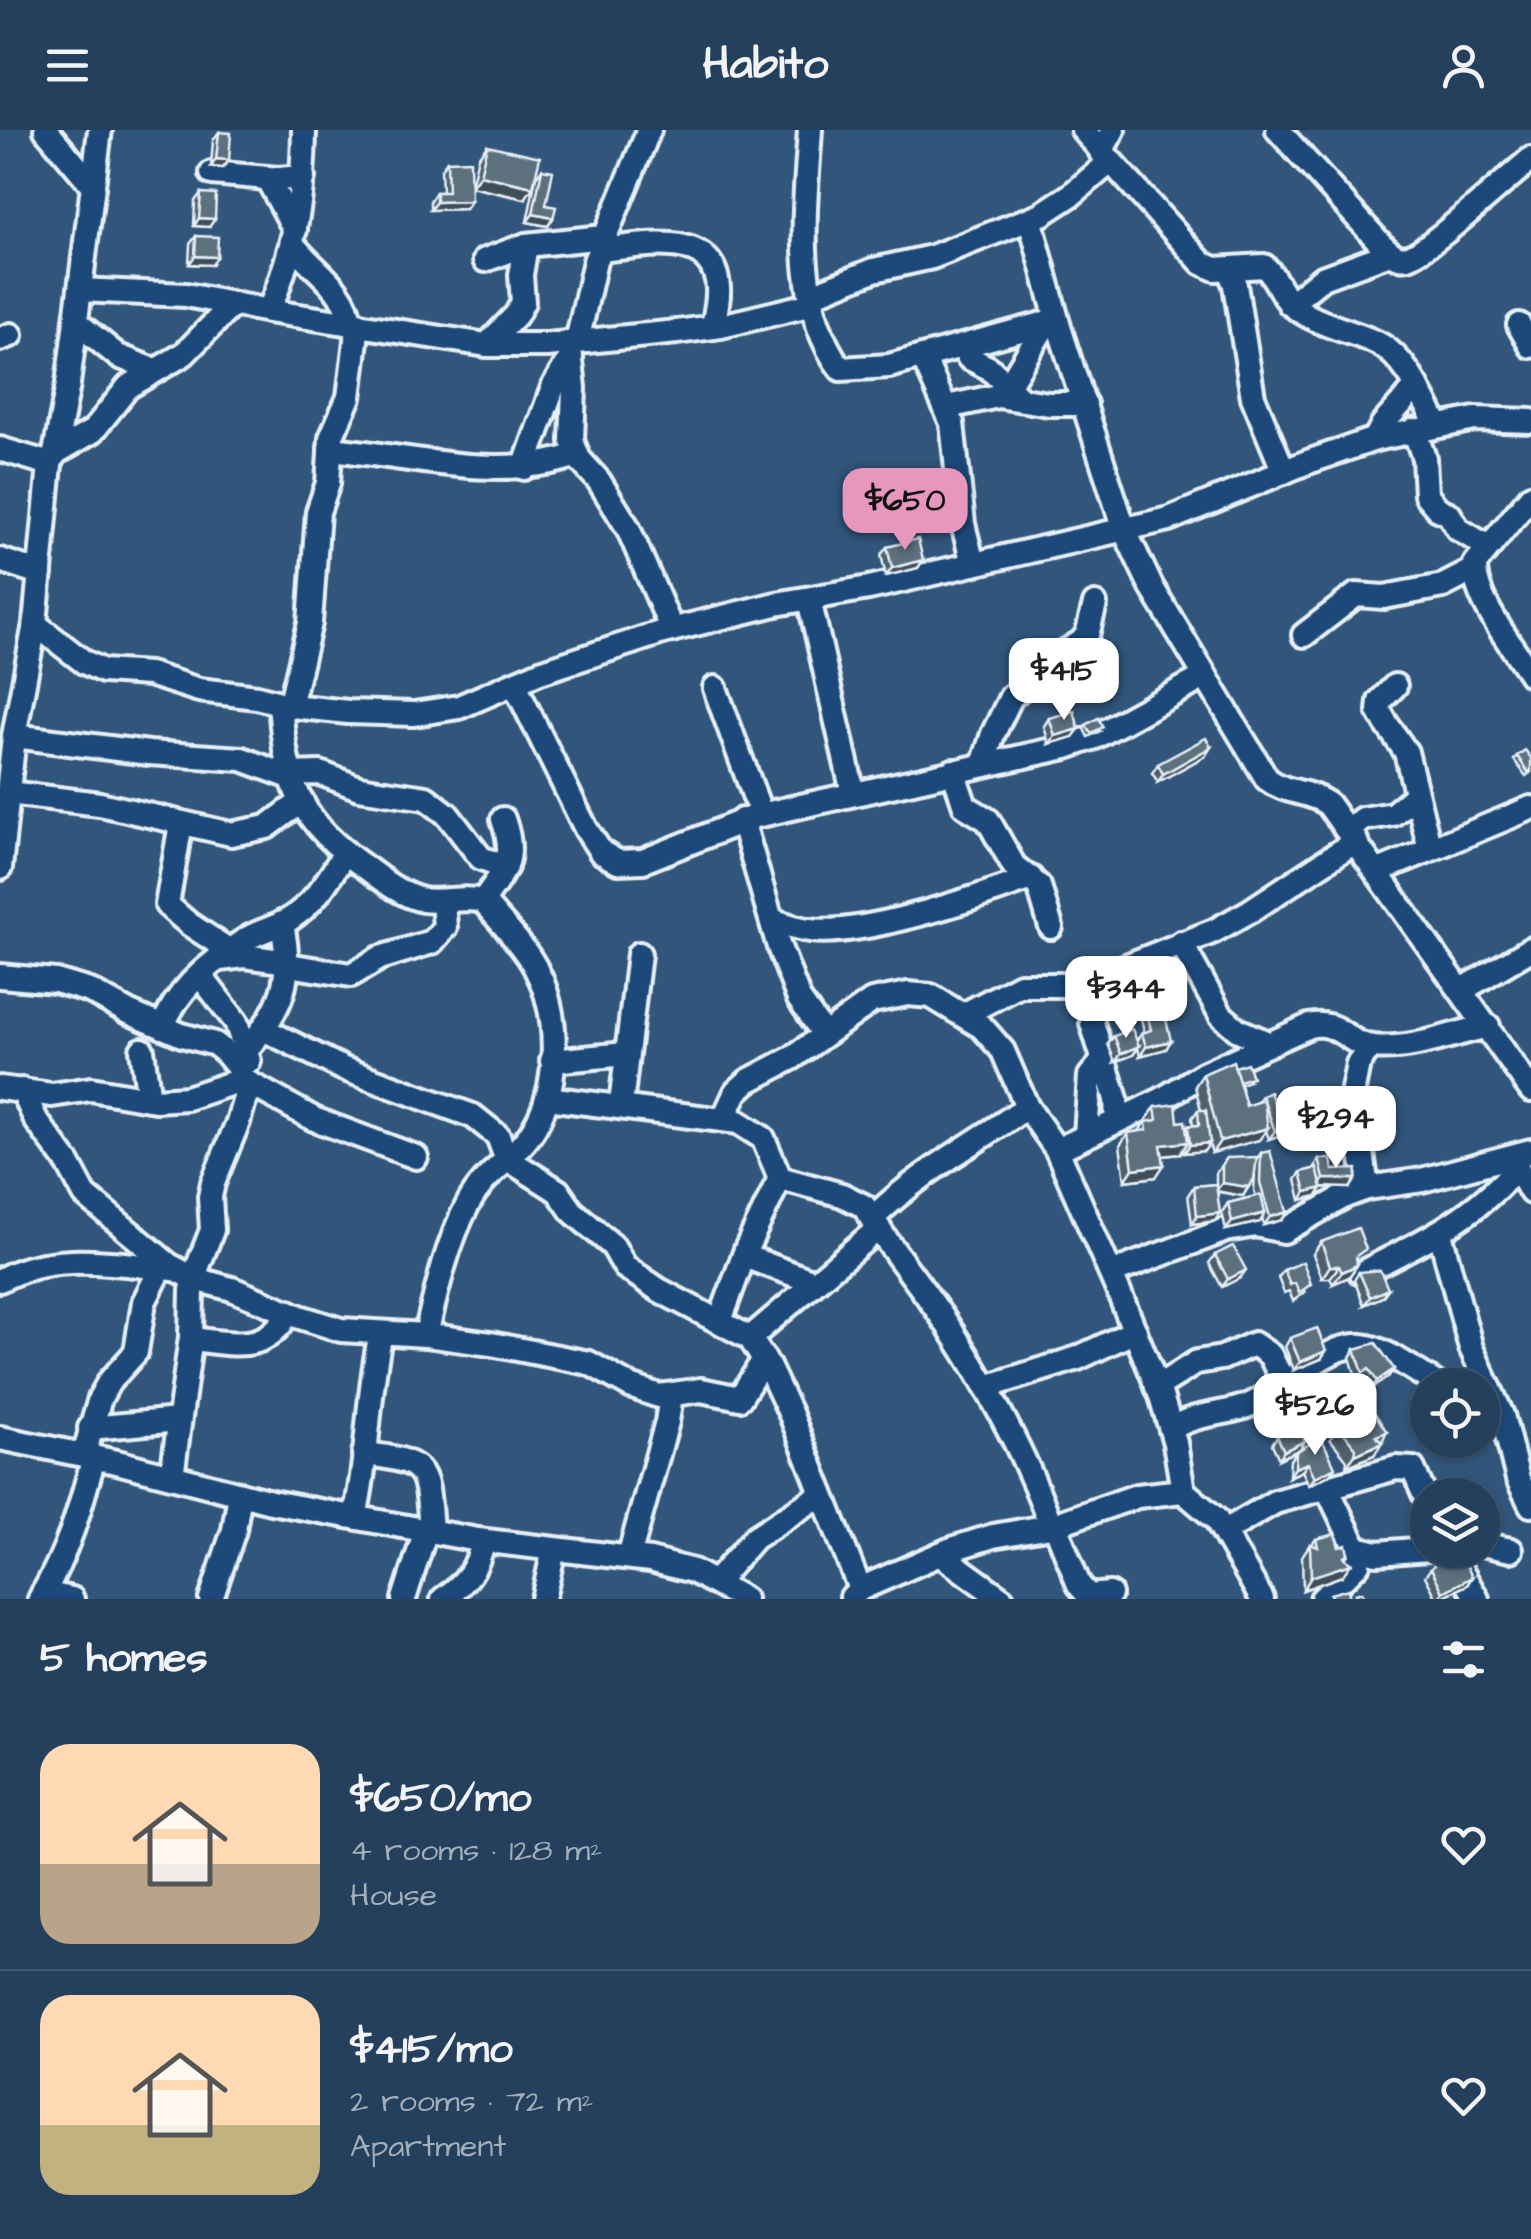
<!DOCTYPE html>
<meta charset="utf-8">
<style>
:root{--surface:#25405c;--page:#314b65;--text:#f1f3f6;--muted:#a3afbb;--line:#425972;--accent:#e797bd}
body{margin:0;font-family:"Architects Daughter",sans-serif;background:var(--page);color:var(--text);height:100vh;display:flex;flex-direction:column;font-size:38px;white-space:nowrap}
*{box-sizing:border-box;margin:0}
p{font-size:32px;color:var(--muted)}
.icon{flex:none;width:55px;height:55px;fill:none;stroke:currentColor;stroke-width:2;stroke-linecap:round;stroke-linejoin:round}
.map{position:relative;height:1469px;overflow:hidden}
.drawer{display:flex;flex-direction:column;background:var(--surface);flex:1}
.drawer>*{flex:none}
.controls{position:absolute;left:1410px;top:1238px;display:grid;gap:20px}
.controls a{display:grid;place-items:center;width:90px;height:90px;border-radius:50%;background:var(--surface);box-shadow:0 2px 8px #0004,0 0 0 2px var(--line);font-size:50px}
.price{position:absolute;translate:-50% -85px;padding:0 22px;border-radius:20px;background:#fff;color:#222;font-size:32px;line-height:65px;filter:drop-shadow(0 2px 5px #0008)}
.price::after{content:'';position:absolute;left:50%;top:60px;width:30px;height:22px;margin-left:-15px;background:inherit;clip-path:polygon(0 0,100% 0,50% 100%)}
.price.active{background:var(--accent);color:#111}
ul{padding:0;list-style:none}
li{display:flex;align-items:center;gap:30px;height:250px;padding:0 40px}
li+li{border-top:2px solid var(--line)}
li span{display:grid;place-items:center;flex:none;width:280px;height:200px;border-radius:30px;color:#555}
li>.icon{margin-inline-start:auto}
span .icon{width:120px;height:120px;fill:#fffc;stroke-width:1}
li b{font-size:42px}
h2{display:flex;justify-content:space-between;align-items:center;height:120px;padding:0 40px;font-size:42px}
header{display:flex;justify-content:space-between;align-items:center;height:130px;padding:0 40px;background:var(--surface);font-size:45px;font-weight:700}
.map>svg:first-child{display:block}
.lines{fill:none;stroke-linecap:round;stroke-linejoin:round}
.minor-casing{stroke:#e8f1f8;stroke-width:30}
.minor{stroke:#1f4a7a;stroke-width:22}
.wall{fill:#4f5f6c;stroke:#e8f1f8;stroke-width:2.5}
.shaded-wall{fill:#404e58;stroke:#e8f1f8;stroke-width:2.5}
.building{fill:#5c6f7e;stroke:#e8f1f8;stroke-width:2.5}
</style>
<header><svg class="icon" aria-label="menu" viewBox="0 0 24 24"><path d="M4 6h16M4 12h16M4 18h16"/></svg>Habito<svg class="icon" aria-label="person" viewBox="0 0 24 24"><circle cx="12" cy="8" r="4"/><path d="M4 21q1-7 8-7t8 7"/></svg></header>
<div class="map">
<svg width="1531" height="1469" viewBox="0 0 1531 1469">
<rect width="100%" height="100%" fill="#31557b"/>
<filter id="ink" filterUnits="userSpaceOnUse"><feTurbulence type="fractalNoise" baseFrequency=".01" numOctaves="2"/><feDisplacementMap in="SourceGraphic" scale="20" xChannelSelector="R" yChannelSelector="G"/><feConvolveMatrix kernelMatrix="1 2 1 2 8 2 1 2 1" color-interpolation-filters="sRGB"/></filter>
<g filter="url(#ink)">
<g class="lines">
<defs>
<g id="minor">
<path d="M46,0L93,56"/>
<path d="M810,0C805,78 792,173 841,239L889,236L1057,190"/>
<path d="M1083,0L1202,133L1215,139L1264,136C1278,148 1280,167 1297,179C1322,196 1351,201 1377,213C1406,227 1423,268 1437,295"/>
<path d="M1278,0L1381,114C1389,121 1396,130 1408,127C1426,123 1510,46 1531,29"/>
<path d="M1101,22L1113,0"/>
<path d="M212,43L278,49L303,47"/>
<path d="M267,48L295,100"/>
<path d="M1030,89L1059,197L1124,399L1151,456L1267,649C1286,664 1308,660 1328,674L1531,960"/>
<path d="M292,113C312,140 347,158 350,193"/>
<path d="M599,120C639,117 714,97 718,158C719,170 715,185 713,197"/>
<path d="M485,130L526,115L604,107"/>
<path d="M1229,140L1235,155L1253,267L1284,342"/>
<path d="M80,160L186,165L274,182L487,215H547L677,202L721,196L813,174"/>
<path d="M812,165L874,140L932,127L1042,84L1071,65L1110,32"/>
<path d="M1290,174L1322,148L1390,123"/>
<path d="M269,181C295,117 303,69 304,0"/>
<path d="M76,192L118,226L154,240"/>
<path d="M1519,195L1531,216"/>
<path d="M0,209L11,205"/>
<path d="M577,212L595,131L649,0"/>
<path d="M569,213L574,258L572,311L579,329L599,351L628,398L672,500"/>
<path d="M487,215L516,185L523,172L521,145L526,115"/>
<path d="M962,217L969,228L989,238L1020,268"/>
<path d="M923,227L952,293L963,394L973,434"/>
<path d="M1008,256L1047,192"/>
<path d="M947,277L998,266L1049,274H1085"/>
<path d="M1414,300L1424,328L1426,365L1438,379L1449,384L1458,399L1488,417"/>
<path d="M1375,309L1383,294L1417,256"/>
<path d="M0,319L50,334"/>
<path d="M330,319C412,326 498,352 577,325"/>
<path d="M55,323L93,301L128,257L184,224L233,174"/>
<path d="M524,338L553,257L571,227"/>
<path d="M1531,366L1475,434C1473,468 1512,515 1531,545"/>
<path d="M0,430L40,443"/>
<path d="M809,469L853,663"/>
<path d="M35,494L84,532L103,541L149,544L199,560L257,567L291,576L348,582L414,584L459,577L540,542L663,502L776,474L869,458L1169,389L1305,333L1375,309L1475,289L1531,291"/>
<path d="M1304,505L1356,465L1384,467L1443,456L1474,440"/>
<path d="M515,555L586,699L601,722L618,732L643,731L756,686L1066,617L1095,607L1204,547"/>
<path d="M1395,556L1380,571L1379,581L1386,593L1406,622L1430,719"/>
<path d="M715,558L761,684"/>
<path d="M280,573C286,656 298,691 369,740C385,752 403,766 423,770C443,773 463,766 483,771"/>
<path d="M290,576L310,493L318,382L328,353L331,308L349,267L358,194"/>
<path d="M14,606L149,623L242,629L290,647"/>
<path d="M983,635L993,604L1011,567L1060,525L1081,512L1087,505L1095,474"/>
<path d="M953,641L965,676L988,690L1014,736L1039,756L1051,797"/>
<path d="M289,644L320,643L359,658L426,668L447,684L481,728L506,737"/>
<path d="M8,663L100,674L231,704L267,697L302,671"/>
<path d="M742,690L779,817L799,869L823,903"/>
<path d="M181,693L167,775L189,794L230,821"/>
<path d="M1349,701L1362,689L1393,684L1416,665"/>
<path d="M0,738L14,606L35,494L50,334L55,323L68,254L100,0"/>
<path d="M1376,742L1531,678"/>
<path d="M772,790C784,794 798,799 810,800C861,807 980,767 1031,748"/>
<path d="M1181,813L1221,885L1238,900L1268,913"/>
<path d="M220,829L244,826L288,832"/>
<path d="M288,835L351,845L380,828L432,812L445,797L443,771"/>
<path d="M200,845L236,892L249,931"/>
<path d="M0,846L56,851L90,861L128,882L182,905L215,914L226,923L240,940L247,961L238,992L213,1053L210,1067L212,1100L198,1136L192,1160L191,1207L172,1346"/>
<path d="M1092,853V893L1116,969L1117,991"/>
<path d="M1462,860L1531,819"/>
<path d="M965,884L1020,855H1083L1102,850L1124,837L1214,801L1250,781L1356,711"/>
<path d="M163,897C176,859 214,829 248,808C264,799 283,796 297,784C318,768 332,744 345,722"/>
<path d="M263,899L344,939L473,986L498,1006L506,1028L558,1061L572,1081L613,1116L625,1137L659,1160L750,1208L768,1236L791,1285L860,1459"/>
<path d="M142,920L149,969"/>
<path d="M247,920C284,873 293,853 282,793"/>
<path d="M552,931L626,924"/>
<path d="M245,951L314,989L416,1027"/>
<path d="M0,958L52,965L91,959L155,970L187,968L232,953L246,956"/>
<path d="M22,960L36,990L68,1033L85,1065L169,1135L195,1149L232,1159L300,1187L341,1200L426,1205L491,1214L589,1233L630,1256L659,1266L701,1260L740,1268L764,1229"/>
<path d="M547,968L738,992L763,1008L780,1048L747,1117L720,1191"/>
<path d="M621,975L639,824"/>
<path d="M723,990L736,962L748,951L792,928L872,871L908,864L931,866L982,897L1003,921L1027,977L1057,1020L1120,1165L1161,1266L1175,1313L1183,1361L1216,1389L1262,1469"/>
<path d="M1086,1005L1090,946L1102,932"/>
<path d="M1057,1020L1161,970L1203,944L1309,896C1340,889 1347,915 1373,917C1411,921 1451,904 1488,896"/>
<path d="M1511,1027L1531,1062"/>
<path d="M780,1048L842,1065L864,1076C889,1118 922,1156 949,1197C990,1260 1026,1325 1051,1396"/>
<path d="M1367,1058L1353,959L1358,934L1370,918"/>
<path d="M872,1089C918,1043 974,1014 1027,977"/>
<path d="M1440,1103L1471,1218L1502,1285L1518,1349L1531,1375"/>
<path d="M744,1126L814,1152"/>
<path d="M1111,1143L1226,1100L1256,1095L1284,1101L1345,1066L1367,1058L1422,1050L1531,1021"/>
<path d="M1361,1143C1419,1114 1474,1088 1517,1037"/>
<path d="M0,1150C52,1121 118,1134 173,1139"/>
<path d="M426,1205C436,1162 447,1113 468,1074C485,1042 510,1032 529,1006C561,961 561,885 535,837C522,813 500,792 483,771C506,738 517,729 503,689"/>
<path d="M750,1208L879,1098"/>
<path d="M191,1209C233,1213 265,1225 289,1182"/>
<path d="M986,1257L1078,1228L1135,1201"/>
<path d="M1157,1257L1197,1232L1222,1228L1254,1214L1270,1225L1284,1253"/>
<path d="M90,1298L179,1290"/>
<path d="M1171,1299C1196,1282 1225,1286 1252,1274C1284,1259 1326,1213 1362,1216C1384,1217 1419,1244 1439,1255"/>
<path d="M0,1308L117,1332L271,1372L478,1410L650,1430L693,1441L744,1469"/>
<path d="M364,1324C430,1331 426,1339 431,1400"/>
<path d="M84,1325L100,1268L109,1252L136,1222L144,1172L161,1138"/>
<path d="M355,1386C369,1326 367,1264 381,1203"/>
<path d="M1055,1395L1079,1455L1089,1466L1110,1464"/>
<path d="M1225,1401L1275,1372L1396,1338L1413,1339L1428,1373"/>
<path d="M1482,1414L1511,1420"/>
<path d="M1356,1418L1377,1423L1428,1419"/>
<path d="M1449,1420L1477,1469"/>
<path d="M940,1424L1002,1469"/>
<path d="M629,1427L667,1292L671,1265"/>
<path d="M715,1453L754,1408L822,1364"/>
<path d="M43,1463L72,1469"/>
<path d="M852,1467L860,1459L949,1420L993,1406L1051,1396L1137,1366L1183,1361"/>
<path d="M40,1469C69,1419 79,1382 94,1327"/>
<path d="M211,1469L234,1400L240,1364"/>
<path d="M404,1469L426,1400"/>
<path d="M443,1469C466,1453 478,1438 483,1411"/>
<path d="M543,1469L554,1419"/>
<path d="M1322,1469L1358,1434L1356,1418L1327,1358"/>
</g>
</defs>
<use href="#minor" class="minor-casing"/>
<use href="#minor" class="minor"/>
</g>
<g class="wall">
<path d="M219,2L229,30L223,38L211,37L213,10Z"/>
<path d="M487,15L525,69L471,57L478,27Z"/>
<path d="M447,31L465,79L430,80V71L436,62H442L441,39Z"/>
<path d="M542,39L546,75L553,88L548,96L527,92L536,47Z"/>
<path d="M201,63L215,89L209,97L194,96L195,71Z"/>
<path d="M196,106L212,135L189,134L190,114Z"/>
<path d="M887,417L923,430L918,438L886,446L881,425Z"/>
<path d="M1049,588L1079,599L1073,607L1049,614L1044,596Z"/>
<path d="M1086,595L1100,601L1088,607L1084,599Z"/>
<path d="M1211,617L1205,626L1158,652L1152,643L1158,634Z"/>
<path d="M1517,626L1531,642L1526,646L1514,630Z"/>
<path d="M1146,879L1166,919L1140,926L1138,918L1133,925L1115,932L1108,914L1114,906L1137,910L1142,903L1144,902L1141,888Z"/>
<path d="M1235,937L1249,951L1240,954L1246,976L1257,972L1262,966L1278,984L1287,1003L1269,1009L1266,1001L1259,1010L1212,1023L1209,1014L1204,1021L1184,1023L1183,1018L1180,1024L1163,1026L1156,1047L1125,1051L1120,1015L1128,1003L1139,1001L1155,977L1186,998L1188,996L1193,995L1192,988L1198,980H1201L1195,956L1203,944Z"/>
<path d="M1310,999L1328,1013L1309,1015L1308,1003Z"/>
<path d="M1261,1023L1287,1082L1282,1090L1264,1095L1262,1088L1260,1092L1226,1100L1222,1082L1228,1073L1256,1066L1254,1060L1255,1044L1254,1049L1243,1066L1218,1062L1215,1091L1192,1094L1188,1065L1194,1056L1216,1054V1043L1227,1028L1256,1030Z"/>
<path d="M1319,1029L1333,1040L1356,1049L1350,1058L1322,1057L1317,1066L1301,1070L1296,1050L1301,1042L1314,1039Z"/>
<path d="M1321,1112L1357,1132V1135L1349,1147L1333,1154L1330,1148H1322L1313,1124Z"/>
<path d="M1215,1125L1240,1148L1222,1157L1209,1133Z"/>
<path d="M1284,1140L1305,1162L1293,1171L1289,1161L1284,1163L1278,1148Z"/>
<path d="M1359,1142L1388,1159L1382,1167L1364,1175L1354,1150Z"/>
<path d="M1290,1208L1321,1229L1294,1240L1285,1217Z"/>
<path d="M1355,1219L1394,1239L1388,1247L1371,1259L1363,1247L1357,1251L1350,1227Z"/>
<path d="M1298,1250L1333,1272L1301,1281L1300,1300L1305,1311L1300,1319L1279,1329L1272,1314L1277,1306L1287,1301L1278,1279L1283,1271L1296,1270L1292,1259Z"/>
<path d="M1428,1256V1288L1423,1287L1418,1272Z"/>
<path d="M1343,1289L1387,1302L1374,1325L1346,1337L1347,1330L1330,1309Z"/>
<path d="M1438,1310H1473L1469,1317H1460L1452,1326L1439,1324Z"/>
<path d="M1296,1322L1329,1345L1309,1355L1302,1341L1289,1347L1290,1330Z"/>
<path d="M1316,1409L1339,1417L1348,1424L1345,1428L1342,1446L1303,1460L1302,1426L1310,1414H1312Z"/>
<path d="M1431,1438L1467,1455L1437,1469L1425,1446Z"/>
</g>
<g class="shaded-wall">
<path d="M216,29L229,30L223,38L211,37Z"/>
<path d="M480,45L533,57L525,69L471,57Z"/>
<path d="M471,71L465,79L430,80L436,72Z"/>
<path d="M533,84L553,88L548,96L527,92Z"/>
<path d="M199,88L215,89L209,97L194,96Z"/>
<path d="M195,126L217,127L212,135L189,134Z"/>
<path d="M923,430L918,438L886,446L892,438Z"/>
<path d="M1079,599L1073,607L1049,614L1055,606Z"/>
<path d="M1211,617L1205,626L1158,652L1163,644Z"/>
<path d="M1171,911L1166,919L1140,926L1146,917Z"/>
<path d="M1139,916L1133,925L1115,932L1121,924Z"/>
<path d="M1293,995L1287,1003L1269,1009L1275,1001Z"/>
<path d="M1268,998L1259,1010L1212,1023L1220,1011Z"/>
<path d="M1331,1009L1328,1013L1309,1015L1312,1011Z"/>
<path d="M1188,1012L1180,1024L1153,1027L1161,1015Z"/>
<path d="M1210,1013L1204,1021L1184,1023L1190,1015Z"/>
<path d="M1164,1035L1156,1047L1125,1051L1133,1039Z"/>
<path d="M1324,1049H1356L1350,1058L1318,1057Z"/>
<path d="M1222,1053L1248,1057L1243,1066L1216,1061Z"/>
<path d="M1322,1058L1317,1066L1301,1070L1306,1062Z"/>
<path d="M1287,1082L1282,1090L1264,1095L1270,1087Z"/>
<path d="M1220,1083L1215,1091L1192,1094L1197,1086Z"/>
<path d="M1265,1083L1260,1092L1226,1100L1232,1092Z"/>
<path d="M1357,1135L1349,1147L1333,1154L1342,1142Z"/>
<path d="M1330,1136H1339L1330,1148H1322Z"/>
<path d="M1246,1140L1240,1148L1222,1157L1228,1149Z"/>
<path d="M1388,1159L1382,1167L1364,1175L1370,1167Z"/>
<path d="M1326,1221L1321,1229L1294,1240L1300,1232Z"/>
<path d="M1394,1239L1388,1247L1371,1259L1377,1251Z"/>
<path d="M1339,1263L1333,1272L1299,1281L1305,1273Z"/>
<path d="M1464,1310H1473L1469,1317H1460L1452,1326L1439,1324L1445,1316Z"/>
<path d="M1305,1311L1300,1319L1279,1329L1284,1321Z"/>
<path d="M1382,1313L1374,1325L1346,1337L1355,1325Z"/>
<path d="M1308,1333L1302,1341L1289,1347L1295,1338Z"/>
<path d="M1335,1337L1329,1345L1309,1355L1315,1347Z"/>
<path d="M1348,1424L1340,1436L1351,1434L1342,1446L1303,1460L1311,1447Z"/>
<path d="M1472,1447L1467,1455L1438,1469L1443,1462Z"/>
</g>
<g class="building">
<path d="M219,2L231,3L229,30L216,29Z"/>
<path d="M487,15L540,27L533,57L480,45Z"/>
<path d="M470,30L471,71L436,72V62H448L447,31Z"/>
<path d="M542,39L553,41L546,75L556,77L553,88L533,84Z"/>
<path d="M201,63L216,64L215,89L199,88Z"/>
<path d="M196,106L218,107L217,127L195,126Z"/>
<path d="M918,409L923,430L892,438L887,417Z"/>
<path d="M1074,581L1079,599L1055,606L1049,588Z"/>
<path d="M1098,588L1103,597L1091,603L1086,595Z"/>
<path d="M1206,608L1211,617L1163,644L1158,634Z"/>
<path d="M1525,620L1531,628V640L1528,642L1517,626Z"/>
<path d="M1163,876L1171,911L1146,917L1142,903L1151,900L1146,879Z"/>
<path d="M1132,899L1139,916L1121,924L1114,906Z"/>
<path d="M1233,931L1246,976L1264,970L1268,998L1220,1011L1203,944Z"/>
<path d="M1247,933L1252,947L1239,951L1235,937Z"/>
<path d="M1270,962L1278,984L1288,981L1293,995L1275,1001L1262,966Z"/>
<path d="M1176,974L1178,992L1185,991L1188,1012L1161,1015L1164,1035L1133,1039L1128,1003L1147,1000L1146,992L1157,990L1155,977Z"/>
<path d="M1198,980H1206L1210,1013L1190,1015L1188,996L1199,995Z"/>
<path d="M1329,996L1331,1009L1312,1011L1310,999Z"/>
<path d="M1270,1021L1287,1082L1270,1087L1260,1052L1261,1023Z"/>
<path d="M1257,1027L1254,1049L1248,1057L1222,1053V1035L1227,1028Z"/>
<path d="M1319,1029H1331L1333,1040L1357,1039L1356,1049H1324Z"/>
<path d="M1317,1038L1322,1058L1306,1062L1301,1042Z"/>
<path d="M1216,1054L1220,1083L1197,1086L1194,1056Z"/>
<path d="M1261,1065L1265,1083L1232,1092L1228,1073Z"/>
<path d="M1358,1098L1366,1119L1356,1126L1357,1135L1342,1142L1339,1136H1330L1321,1112Z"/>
<path d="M1233,1116L1246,1140L1228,1149L1215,1125Z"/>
<path d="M1303,1132L1311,1154L1299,1163L1295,1153L1290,1155L1284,1140Z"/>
<path d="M1380,1140L1388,1159L1370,1167L1359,1142Z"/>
<path d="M1317,1198L1326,1221L1300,1232L1290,1208Z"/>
<path d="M1376,1213L1394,1239L1377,1251L1369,1239L1363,1243L1355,1219Z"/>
<path d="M1323,1243L1326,1252L1335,1249L1339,1263L1305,1273L1298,1250Z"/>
<path d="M1437,1248L1440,1253L1444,1249L1446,1255H1429L1431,1251Z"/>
<path d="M1428,1257V1275L1424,1264Z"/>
<path d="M1294,1266L1305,1291L1300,1300L1305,1311L1284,1321L1277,1306L1295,1298L1283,1271Z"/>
<path d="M1364,1279L1374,1282L1387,1302L1376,1306L1382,1313L1355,1325L1356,1318L1339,1297L1343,1289Z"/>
<path d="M1321,1307L1335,1337L1315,1347L1308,1333L1295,1338L1296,1322Z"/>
<path d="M1444,1310H1464L1458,1318L1445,1316Z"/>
<path d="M1335,1404L1339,1417L1346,1415L1348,1424L1344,1427L1351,1434L1311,1447L1310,1414L1318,1417L1316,1409Z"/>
<path d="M1450,1420H1459L1472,1447L1443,1462L1431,1438Z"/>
<path d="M1348,1459L1350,1469H1332L1330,1464Z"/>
<path d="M1362,1462L1365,1469H1357L1355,1464Z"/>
</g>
</g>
</svg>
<div class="controls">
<a><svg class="icon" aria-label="locate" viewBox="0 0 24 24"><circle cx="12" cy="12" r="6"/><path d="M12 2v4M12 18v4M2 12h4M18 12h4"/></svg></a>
<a><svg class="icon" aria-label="layers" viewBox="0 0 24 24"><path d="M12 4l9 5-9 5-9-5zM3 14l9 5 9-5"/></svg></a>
</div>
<b class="price active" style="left:905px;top:423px">$650</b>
<b class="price" style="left:1064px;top:593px">$415</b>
<b class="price" style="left:1126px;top:911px">$344</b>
<b class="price" style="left:1336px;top:1041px">$294</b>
<b class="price" style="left:1315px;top:1328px">$526</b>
</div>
<section class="drawer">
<h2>5 homes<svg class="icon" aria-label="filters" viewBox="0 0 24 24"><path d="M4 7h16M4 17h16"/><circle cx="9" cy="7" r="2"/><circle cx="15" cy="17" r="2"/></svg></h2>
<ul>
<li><span style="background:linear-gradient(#ffd9b3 60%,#b9a48a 0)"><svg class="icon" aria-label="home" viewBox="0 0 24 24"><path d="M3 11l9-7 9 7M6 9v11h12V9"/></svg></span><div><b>$650/mo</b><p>4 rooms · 128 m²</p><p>House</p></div><svg class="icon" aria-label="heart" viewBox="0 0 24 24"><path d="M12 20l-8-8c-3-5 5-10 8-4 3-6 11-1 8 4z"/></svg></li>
<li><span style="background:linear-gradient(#ffd9b3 65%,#c2b280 0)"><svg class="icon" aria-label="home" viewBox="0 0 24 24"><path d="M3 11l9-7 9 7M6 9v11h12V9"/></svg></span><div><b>$415/mo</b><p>2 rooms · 72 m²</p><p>Apartment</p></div><svg class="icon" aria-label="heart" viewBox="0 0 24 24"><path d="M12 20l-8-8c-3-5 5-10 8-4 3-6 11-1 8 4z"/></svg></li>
</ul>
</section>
